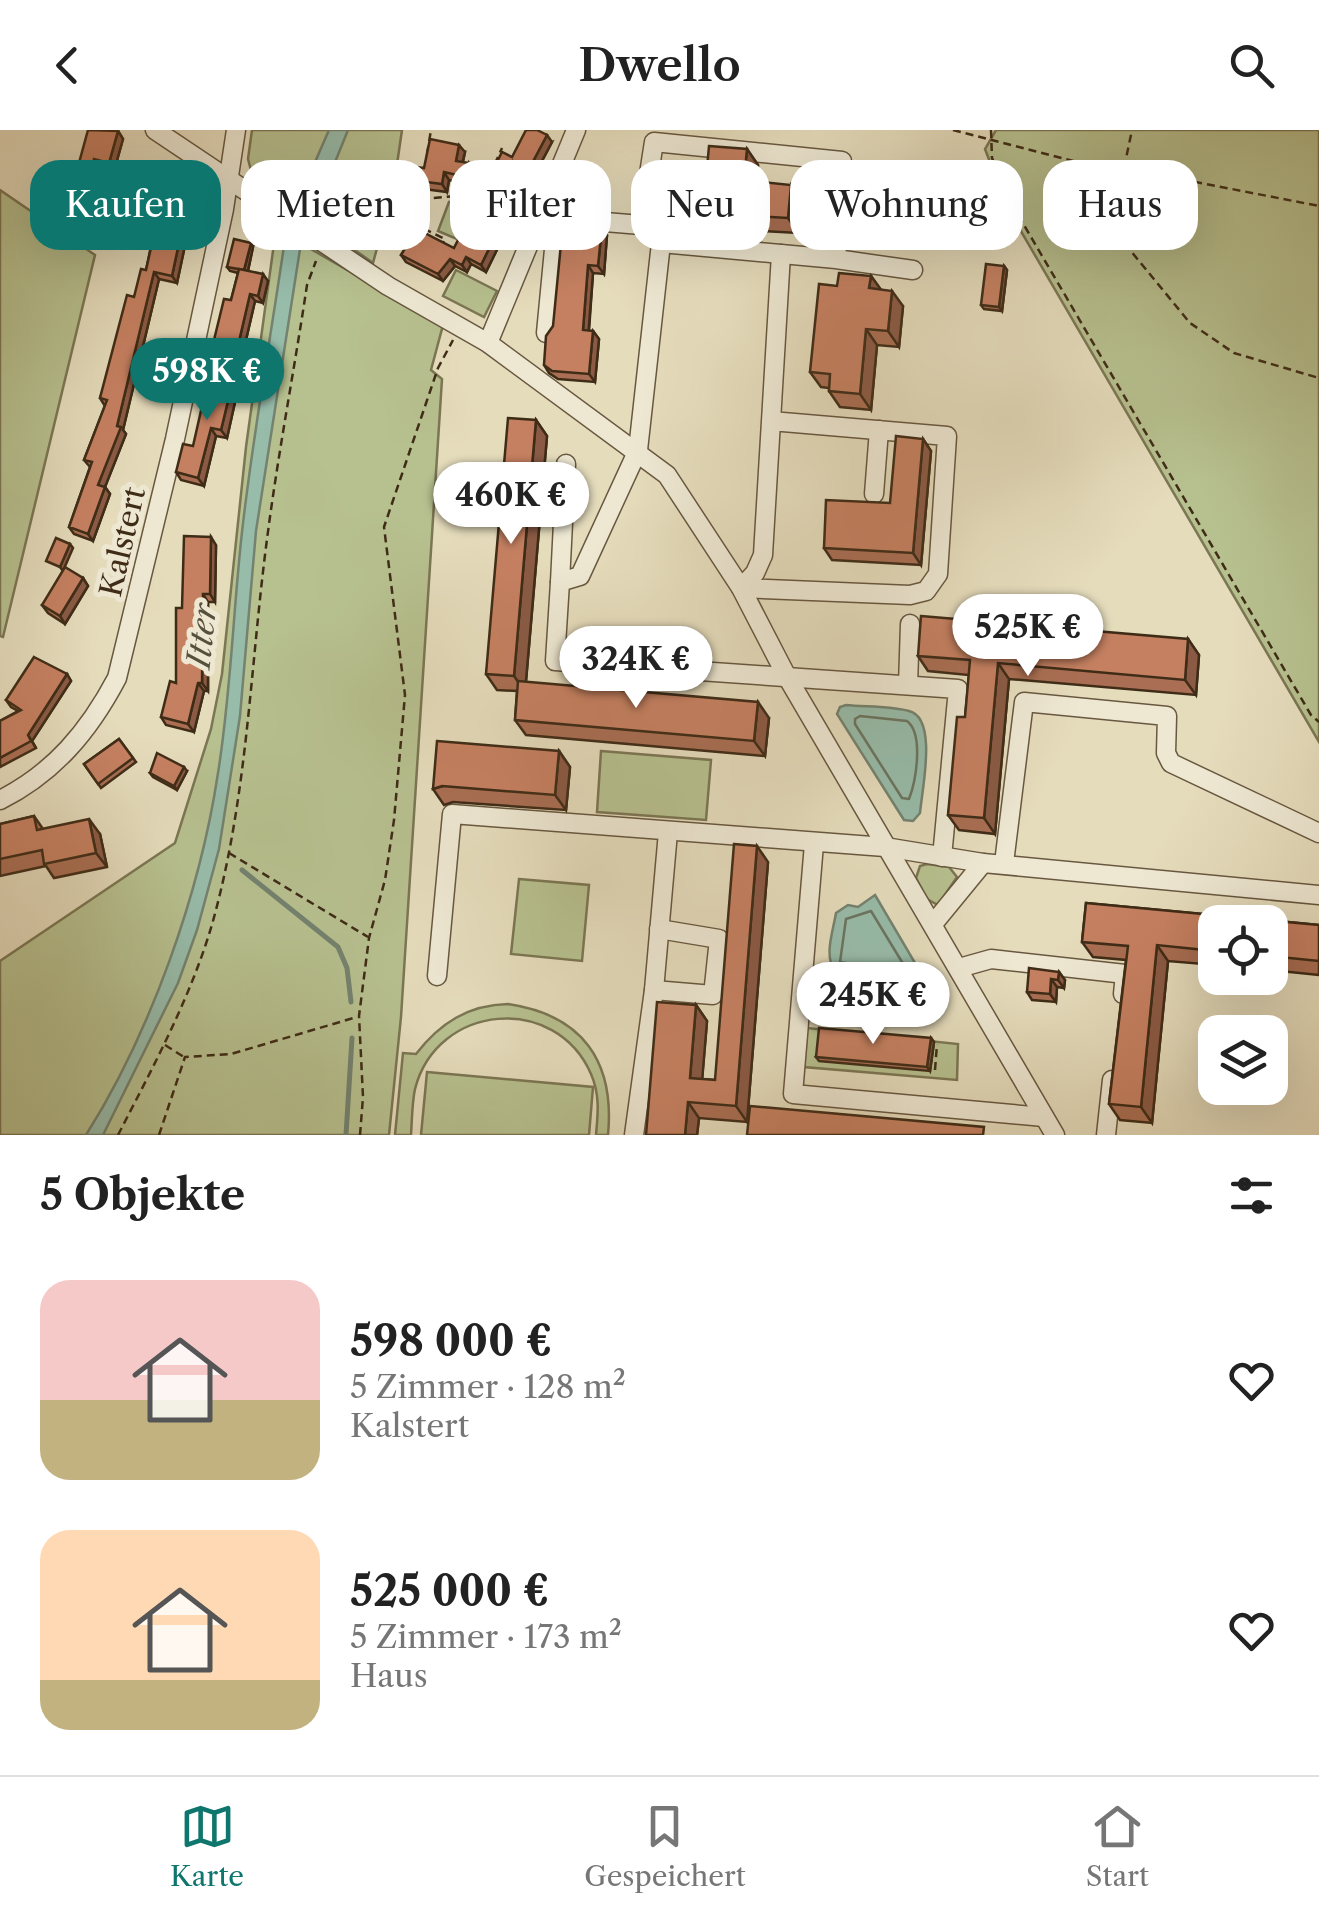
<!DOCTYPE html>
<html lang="de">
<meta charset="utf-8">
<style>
:root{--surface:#fff;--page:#f6f6f6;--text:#222;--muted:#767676;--line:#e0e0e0;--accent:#0f766e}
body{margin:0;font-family:"Libre Caslon Text",serif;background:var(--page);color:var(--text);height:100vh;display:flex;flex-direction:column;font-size:38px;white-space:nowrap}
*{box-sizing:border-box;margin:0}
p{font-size:32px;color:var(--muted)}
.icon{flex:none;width:55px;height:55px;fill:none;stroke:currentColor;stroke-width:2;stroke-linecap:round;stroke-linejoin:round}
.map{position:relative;height:1005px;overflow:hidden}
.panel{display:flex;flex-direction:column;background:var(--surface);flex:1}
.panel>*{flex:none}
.hud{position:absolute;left:30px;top:30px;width:1260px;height:90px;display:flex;gap:20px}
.controls{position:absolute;left:1198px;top:775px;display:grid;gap:20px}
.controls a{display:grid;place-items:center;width:90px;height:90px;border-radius:20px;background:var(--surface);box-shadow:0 10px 40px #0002;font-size:50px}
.price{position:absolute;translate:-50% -85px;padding:0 22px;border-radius:35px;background:#fff;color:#222;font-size:32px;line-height:65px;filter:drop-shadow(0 2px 5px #0008)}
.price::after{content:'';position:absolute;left:50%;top:60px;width:30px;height:22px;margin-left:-15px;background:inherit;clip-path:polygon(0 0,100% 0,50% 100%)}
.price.selected{background:var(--accent);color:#fff}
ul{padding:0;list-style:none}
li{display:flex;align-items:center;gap:30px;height:250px;padding:0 40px}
li span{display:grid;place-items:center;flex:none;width:280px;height:200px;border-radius:30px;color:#555}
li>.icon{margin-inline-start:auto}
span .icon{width:120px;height:120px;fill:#fffc;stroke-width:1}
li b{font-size:42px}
h2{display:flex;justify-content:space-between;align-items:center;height:120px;padding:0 40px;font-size:42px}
.tag{padding:0 35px;border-radius:30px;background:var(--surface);box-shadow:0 10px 40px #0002;font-size:35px;line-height:90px}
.tag.selected{background:var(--accent);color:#fff}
header{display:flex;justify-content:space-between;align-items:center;height:130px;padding:0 40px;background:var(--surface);font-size:45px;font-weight:600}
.dock{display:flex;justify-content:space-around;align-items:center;height:140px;border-top:2px solid var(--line);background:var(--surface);font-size:28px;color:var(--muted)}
.dock a{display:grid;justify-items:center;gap:5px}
.dock .selected{color:var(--accent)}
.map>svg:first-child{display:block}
.green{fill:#b7c08f;stroke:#7b7653;stroke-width:2.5}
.water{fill:#97bcaa;stroke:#74826f;stroke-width:2.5}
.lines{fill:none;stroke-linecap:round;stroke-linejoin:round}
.shore{stroke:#6b7460;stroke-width:2.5}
.stream{stroke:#74826f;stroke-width:5}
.minor-casing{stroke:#685840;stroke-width:21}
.path{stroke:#3f2c17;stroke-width:2.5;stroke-dasharray:8 5;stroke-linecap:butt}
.minor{stroke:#eee8d3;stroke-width:18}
.wall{fill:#a96e53;stroke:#3f2c17;stroke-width:2.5}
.shaded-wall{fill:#8a5a44;stroke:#3f2c17;stroke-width:2.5}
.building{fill:#c58061;stroke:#3f2c17;stroke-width:2.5}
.labels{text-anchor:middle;stroke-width:10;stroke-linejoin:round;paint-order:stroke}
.street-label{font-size:30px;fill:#3f2c17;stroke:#eee8d3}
.water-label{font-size:32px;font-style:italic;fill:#55503c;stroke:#eee8d3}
</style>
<header><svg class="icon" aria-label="back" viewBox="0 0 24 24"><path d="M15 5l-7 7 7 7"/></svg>Dwello<svg class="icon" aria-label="search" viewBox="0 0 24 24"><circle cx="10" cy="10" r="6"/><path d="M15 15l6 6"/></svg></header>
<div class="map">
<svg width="1319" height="1005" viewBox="0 0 1319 1005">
<rect width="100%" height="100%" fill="#e5dcbc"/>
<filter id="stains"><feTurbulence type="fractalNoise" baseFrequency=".002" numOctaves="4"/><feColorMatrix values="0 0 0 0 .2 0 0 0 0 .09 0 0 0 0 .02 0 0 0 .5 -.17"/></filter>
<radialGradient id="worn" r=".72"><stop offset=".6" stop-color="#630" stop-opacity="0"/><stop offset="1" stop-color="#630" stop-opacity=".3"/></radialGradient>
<g class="green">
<path d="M252,0H402L394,55L373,133L253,48L248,29Z"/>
<path d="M996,0H1319V612L1008,79L985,19Z"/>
<path d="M0,60L95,125L3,507L0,506Z"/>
<path d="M479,69L459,110L438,101L449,72Z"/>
<path d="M276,99L443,195L431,240L442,249L401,887L389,1005H0V831L175,713L211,599L222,544L246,317Z"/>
<path d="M456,140L497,161L484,187L443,166Z"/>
<path d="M601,621L711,630L706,690L597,682Z"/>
<path d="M927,734L949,737L957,747L938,775L927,769L916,748L920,736Z"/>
<path d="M519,749L589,755L582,831L511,824Z"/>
<path d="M508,874C583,885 615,932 608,1005H596C598,984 600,964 591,944C556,863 437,873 415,959C412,973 412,990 411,1005H395L403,923L416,924C440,893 468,875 508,874Z"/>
<path d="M807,898L958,914L957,950L804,937Z"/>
<path d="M427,942L593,957L589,1005H421Z"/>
</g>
<g class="water">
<path d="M329,0H348L300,119L256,401L240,586L219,719L197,800L178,853L103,1005H86C151,902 200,763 218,643C231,563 233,482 242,402C253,304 271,206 285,109L298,71Z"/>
<path d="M846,575C866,577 889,576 909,581C938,588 922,659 920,683L913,691L904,690L837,584L840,577Z"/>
<path d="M875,765L918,838V847L914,853L836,843C823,827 833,802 836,783L848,775L858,777Z"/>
</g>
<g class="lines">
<g class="shore">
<path d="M860,586L907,591C924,604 916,651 909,669L902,668L855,594V589Z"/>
<path d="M871,781L905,837L903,843L840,832L846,789Z"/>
</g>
<g class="stream">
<path d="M242,740L338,817L347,838L351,872"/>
<path d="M346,1005L352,908"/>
</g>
<defs>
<g id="minor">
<path d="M155,0L388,156L488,213L667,345L741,458L786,545L1055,1005"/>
<path d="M836,129L842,31L654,12L641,95L661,113L836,129L913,140"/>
<path d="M546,203L557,88L641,95"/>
<path d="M488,213L576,0"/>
<path d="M771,291L947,306L938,444L926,461L910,465L741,458L755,443L763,425L781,124"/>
<path d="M566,334L560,452L580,446L638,320L661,113"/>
<path d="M874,364L879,300"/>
<path d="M560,452L555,531L958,559L942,727"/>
<path d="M908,555L910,494"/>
<path d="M0,670C54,643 89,601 117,548L175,309L224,79L236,0"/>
<path d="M814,714L793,964L1044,987"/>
<path d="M1004,733L1024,572L1167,586L1166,623L1171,633L1319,703"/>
<path d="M933,794L983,733"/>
<path d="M959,838L991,829L1125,844L1123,864"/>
<path d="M437,846L452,684L885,717L983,733L1319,765"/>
<path d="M654,860L713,865L719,809L659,799"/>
<path d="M634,1005L654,860L668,702"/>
<path d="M1106,1005L1112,950"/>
</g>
</defs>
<use href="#minor" class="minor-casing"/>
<g class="path">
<path d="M953,0L1081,33L1124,38L1319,76"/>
<path d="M991,0L992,28L1014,78L1311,585L1319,592"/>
<path d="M427,24L431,0"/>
<path d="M1081,34L1107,92L1190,193L1234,223L1319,248"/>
<path d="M1124,38L1132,0"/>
<path d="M423,56L421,69L480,64"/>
<path d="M484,58L502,18"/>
<path d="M412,93L445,109L442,115"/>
<path d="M229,723L368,807"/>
<path d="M165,915L184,927"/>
<path d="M935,940L937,914"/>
<path d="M118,1005C153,937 192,865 213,791C247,668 250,542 266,417C277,329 294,242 307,155L316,131"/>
<path d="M159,1005L185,927L231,924L357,887"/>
<path d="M360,1005L363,967L359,886L369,808L385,750L394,690L405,565L384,397L438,238L453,210"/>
</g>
<use href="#minor" class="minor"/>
</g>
<g class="wall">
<path d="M118,1L123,9L114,41L100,37L98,45L85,41L79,33Z"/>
<path d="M552,12L534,46L518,38L502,69L511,74L516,81L486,142L471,134L467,142L455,136L443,151L406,132L401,125L405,119L402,115L454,118L512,27Z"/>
<path d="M747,19L758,35L757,51L802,70L798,103L667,96L656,81Z"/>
<path d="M465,22L463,32L474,41L471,55L449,50L447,62L394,55L388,47L424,38Z"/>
<path d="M198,54L177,153L159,149L123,300L126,304L105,357L110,364L93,411L74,404L69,397L90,337L84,330L105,276L100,268L134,167L146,140L155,97L151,96L146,89L155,75Z"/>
<path d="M602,97L607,105L604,144L593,143L589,201H593L599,209L595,252L558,249L549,243L544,235Z"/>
<path d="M253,117L248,141L268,151L263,173L255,171L242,227L218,221L213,214L231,170L238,143L230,141L227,137Z"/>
<path d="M1004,136L1007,140L1002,181L984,179L981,175Z"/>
<path d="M871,146L880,159L903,176L899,217L877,215L871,280L840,277L829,261V258L821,257L810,242L837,156Z"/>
<path d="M239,254L227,308L216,306L204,356L181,350L176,342Z"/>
<path d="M536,290L547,306L526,552L769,588L765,626L526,605L515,590L517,561L497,560L486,544Z"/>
<path d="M923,309L931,321L921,435L832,430L824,418L890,373Z"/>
<path d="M216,415L215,472H208V561H204L194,602L166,595L161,587L176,553L182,478Z"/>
<path d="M83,448L88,456L65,494L48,483L42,475Z"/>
<path d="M1188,509L1199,525L1196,565L1009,549L995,704L959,700L948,685L965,587L969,545L928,541L918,526Z"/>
<path d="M67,544L71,551L32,611L36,618L0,637V591L18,581L11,577L6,570Z"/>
<path d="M119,609L136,632L101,658L84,634Z"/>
<path d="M559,621L570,637L566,680L453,672L444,675L433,659Z"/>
<path d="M187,641L177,660L153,647L150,643Z"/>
<path d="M34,686L43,699L100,704L107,737L54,748L46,736L0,746V694Z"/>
<path d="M768,732L747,992L699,988L697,1005H646L696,875L707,891L702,949L715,950Z"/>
<path d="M1086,773L1319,795V845L1270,840V792H1215V835L1168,831L1152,993L1120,990L1109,974L1126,830L1093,827L1082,812Z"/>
<path d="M1059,842L1065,850L1064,858L1057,857L1056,872L1032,870L1027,862Z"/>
<path d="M931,908L934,912L930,941L819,931L816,927Z"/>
</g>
<g class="shaded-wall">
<path d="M118,1L123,9L114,41L109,33Z"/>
<path d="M547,5L552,12L534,46L529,39Z"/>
<path d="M459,15L465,22L461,38L456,31Z"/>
<path d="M747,19L758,35L755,66L744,50Z"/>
<path d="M94,29L100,37L98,45L92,37Z"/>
<path d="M513,31L518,38L500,73L495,66Z"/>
<path d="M469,33L474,41L471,55L466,47Z"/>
<path d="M444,42L449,50L447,62L442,54Z"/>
<path d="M193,47L198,54L177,153L172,146Z"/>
<path d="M791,55L802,70L798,103L788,88Z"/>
<path d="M511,74L516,81L486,142L481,135Z"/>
<path d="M602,97L607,105L604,144L598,136Z"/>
<path d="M251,113L253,117L247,145L244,141Z"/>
<path d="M466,127L471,134L467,142L462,135Z"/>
<path d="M450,129L455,136L443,151L438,144Z"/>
<path d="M588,135L593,143L588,208L583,200Z"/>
<path d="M1004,136L1007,140L1002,181L999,177Z"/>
<path d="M154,142L159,149L123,300L126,304L103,362L98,355L117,296Z"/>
<path d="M263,144L268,151L263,173L258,166Z"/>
<path d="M871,146L882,161L869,158Z"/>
<path d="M892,161L903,176L899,217L888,201Z"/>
<path d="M250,164L255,171L242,227L237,220Z"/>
<path d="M866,199L877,215L871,280L860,264Z"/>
<path d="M593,201L599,209L595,252L589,244Z"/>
<path d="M234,246L239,254L227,308L221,300Z"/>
<path d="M536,290L547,306L525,562L514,546Z"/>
<path d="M211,298L216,306L204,356L198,348Z"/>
<path d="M923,309L931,321L921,435L913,423Z"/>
<path d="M105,357L110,364L93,411L88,404Z"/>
<path d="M211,407L216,415L215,472L210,464Z"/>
<path d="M70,414L73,418L63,441L60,437Z"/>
<path d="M83,448L88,456L65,494L60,486Z"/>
<path d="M203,464L208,472V561L202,553Z"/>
<path d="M1188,509L1199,525L1196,565L1185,550Z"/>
<path d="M998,533L1009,549L995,704L984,688Z"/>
<path d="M67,544L71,551L32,611L36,618L28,605Z"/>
<path d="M198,553L204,561L194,602L188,594Z"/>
<path d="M758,572L769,588L765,626L754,611Z"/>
<path d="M559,621L570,637L566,680L555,665Z"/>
<path d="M184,637L187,641L177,660L174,656Z"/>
<path d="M89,689L100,704L107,737L96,723Z"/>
<path d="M757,716L768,732L747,992L736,976Z"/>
<path d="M1157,815L1168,831L1152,993L1141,977Z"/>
<path d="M1059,842L1065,850L1064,858L1058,850Z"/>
<path d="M1051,849L1057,857L1056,872L1050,864Z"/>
<path d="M696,875L707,891L701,964L690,948Z"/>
<path d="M931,908L934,912L930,941L927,937Z"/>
<path d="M688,972L699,988L697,1005H685Z"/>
</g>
<g class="building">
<path d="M88,0L118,1L109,33L94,29L92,37L79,33Z"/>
<path d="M526,0H537L547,5L529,39L513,31L495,66L511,74L481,135L466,127L462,135L450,129L438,144L401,125L406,117L402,115L411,96L454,118L502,22L512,27Z"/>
<path d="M430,9L459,15L456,31L469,33L466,47L444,42L442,54L388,47L391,34L424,38Z"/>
<path d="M709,16L747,19L744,50L791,55L788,88L656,81L659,44L706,49Z"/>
<path d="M163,41L193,47L172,146L154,142L117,296L121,297L98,355L105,357L88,404L69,397L92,332L84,330L107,270L100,268L127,165L134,167L141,139L146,140L157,91L146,89L149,74L155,75Z"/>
<path d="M563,93L602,97L598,136L588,135L583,200L593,201L589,244L552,241L544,235L546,206L553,196Z"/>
<path d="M234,109L251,113L244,140L227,137Z"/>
<path d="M986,134L1004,136L999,177L981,175Z"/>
<path d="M239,139L263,144L258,166L250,164L237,220L213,214L224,169L231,170Z"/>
<path d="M839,143L871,146L869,158L892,161L888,201L866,199L860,264L829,261L830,244L810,242L819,154L837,156Z"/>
<path d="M210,241L234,246L221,300L211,298L198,348L176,342L183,314L193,316Z"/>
<path d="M508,288L536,290L514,546L486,544Z"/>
<path d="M896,306L923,309L913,423L824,418L826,370L890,373Z"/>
<path d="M184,406L211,407L210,464H203L202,553H198L188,594L161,587L170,551L176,553V478H182Z"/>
<path d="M56,408L70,414L60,437L46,431Z"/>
<path d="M65,437L83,448L60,486L42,475Z"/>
<path d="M921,486L1188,509L1185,550L998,533L984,688L948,685L957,587H965L970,530L918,526Z"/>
<path d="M34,527L67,544L28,605L31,611L0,628V591L21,580L6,570Z"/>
<path d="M518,551L758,572L754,611L515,590Z"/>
<path d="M119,609L133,628L98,654L84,634Z"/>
<path d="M437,611L559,621L555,665L442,656L433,659Z"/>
<path d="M157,623L184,637L174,656L150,643Z"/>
<path d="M34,686L37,700L89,689L96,723L44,734L42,720L0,729V694Z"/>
<path d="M734,714L757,716L736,976L688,972L685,1005H646L657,872L696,875L690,948L715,950Z"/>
<path d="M1086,773L1319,795V831L1270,826V792H1215V821L1157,815L1141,977L1109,974L1128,816L1082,812Z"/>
<path d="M1029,838L1059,842L1058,850L1051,849L1050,864L1027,862Z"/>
<path d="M819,898L931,908L927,937L816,927Z"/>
<path d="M750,976L984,997L983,1005H747Z"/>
</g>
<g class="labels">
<g class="street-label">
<text transform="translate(123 412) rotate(-77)" y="10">Kalstert</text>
</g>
<g class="water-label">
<text transform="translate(202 506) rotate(-84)" y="11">Itter</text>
</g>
</g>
<rect width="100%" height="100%" filter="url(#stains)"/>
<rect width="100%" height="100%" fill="url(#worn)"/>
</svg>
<div class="controls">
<a><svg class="icon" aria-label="locate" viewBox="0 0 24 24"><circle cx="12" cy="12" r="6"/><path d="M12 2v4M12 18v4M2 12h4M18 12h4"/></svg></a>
<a><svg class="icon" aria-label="layers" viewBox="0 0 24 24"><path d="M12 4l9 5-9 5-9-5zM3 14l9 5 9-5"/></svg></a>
</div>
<b class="price selected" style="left:207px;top:293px">598K €</b>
<b class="price" style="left:511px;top:417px">460K €</b>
<b class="price" style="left:1028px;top:549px">525K €</b>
<b class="price" style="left:636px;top:581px">324K €</b>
<b class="price" style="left:873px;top:917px">245K €</b>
<div class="hud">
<a class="tag selected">Kaufen</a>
<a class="tag">Mieten</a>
<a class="tag">Filter</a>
<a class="tag">Neu</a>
<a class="tag">Wohnung</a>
<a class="tag">Haus</a>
</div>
</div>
<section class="panel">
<h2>5 Objekte<svg class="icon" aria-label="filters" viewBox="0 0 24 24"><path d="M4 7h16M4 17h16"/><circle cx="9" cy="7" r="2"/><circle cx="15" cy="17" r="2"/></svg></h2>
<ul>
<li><span style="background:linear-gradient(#f6c9c9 60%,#c2b280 0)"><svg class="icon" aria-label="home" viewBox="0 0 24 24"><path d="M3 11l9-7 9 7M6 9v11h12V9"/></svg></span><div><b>598 000 €</b><p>5 Zimmer · 128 m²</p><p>Kalstert</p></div><svg class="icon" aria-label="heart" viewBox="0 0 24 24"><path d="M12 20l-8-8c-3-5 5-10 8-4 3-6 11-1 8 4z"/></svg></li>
<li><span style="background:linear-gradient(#ffd9b3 75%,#c2b280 0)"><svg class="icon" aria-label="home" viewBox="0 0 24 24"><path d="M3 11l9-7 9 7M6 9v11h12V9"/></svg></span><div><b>525 000 €</b><p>5 Zimmer · 173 m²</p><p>Haus</p></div><svg class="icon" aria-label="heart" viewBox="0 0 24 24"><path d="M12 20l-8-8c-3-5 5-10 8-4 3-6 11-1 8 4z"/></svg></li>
</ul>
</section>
<nav class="dock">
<a class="selected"><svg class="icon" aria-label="map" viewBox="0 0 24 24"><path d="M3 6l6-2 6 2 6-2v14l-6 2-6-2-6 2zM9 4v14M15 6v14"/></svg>Karte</a>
<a><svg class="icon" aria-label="saved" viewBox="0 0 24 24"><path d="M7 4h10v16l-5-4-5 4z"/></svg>Gespeichert</a>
<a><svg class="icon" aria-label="home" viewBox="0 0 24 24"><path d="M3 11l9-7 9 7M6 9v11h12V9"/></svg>Start</a>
</nav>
